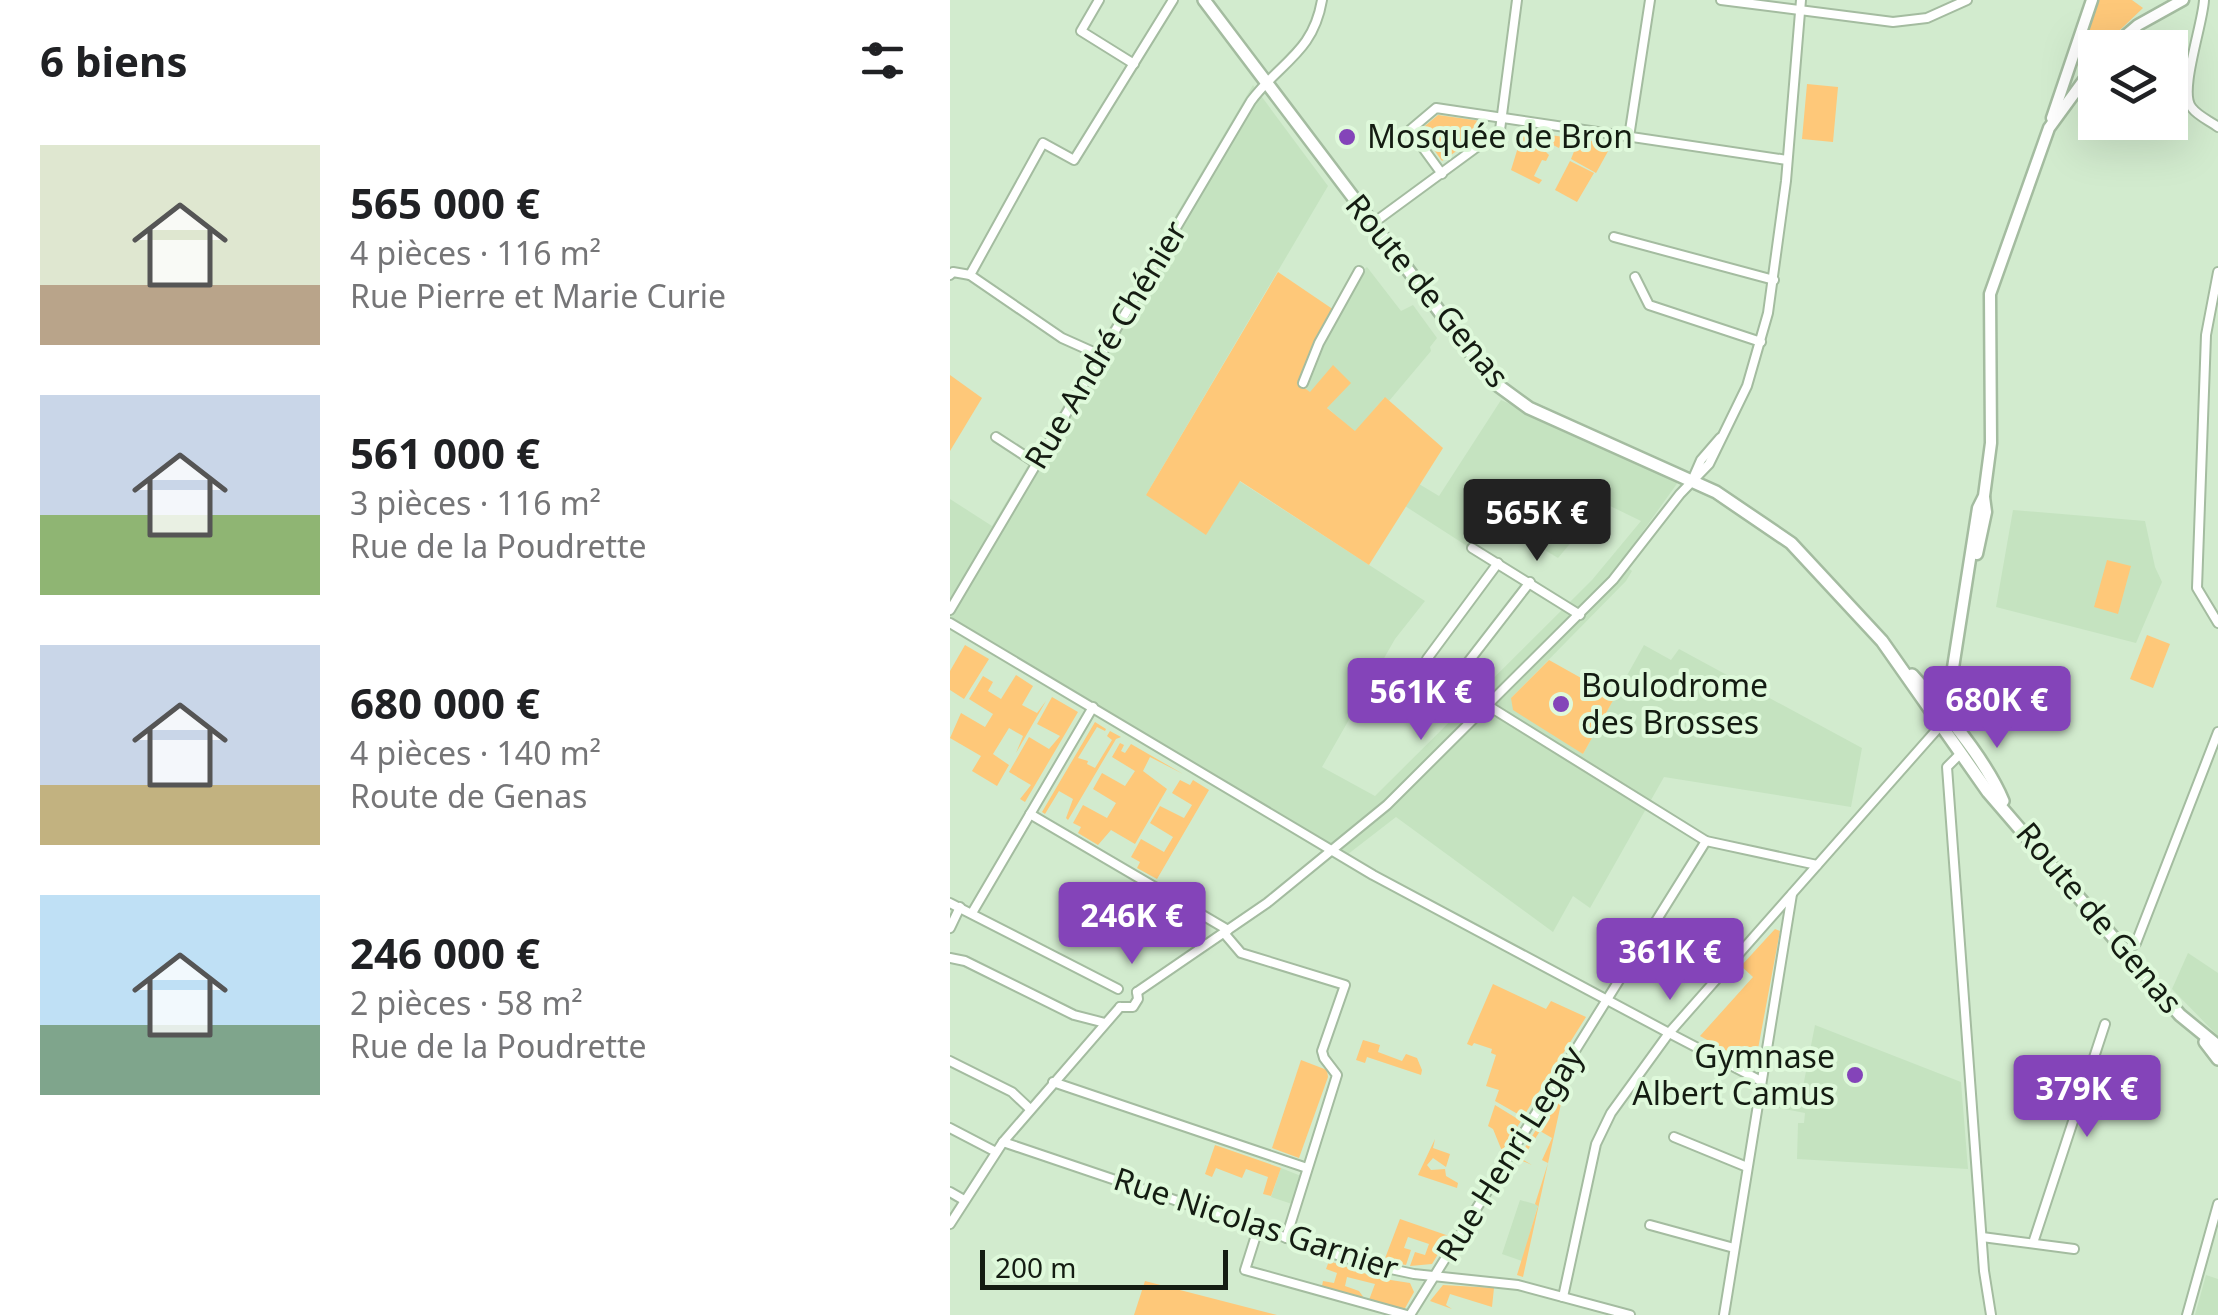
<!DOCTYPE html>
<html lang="fr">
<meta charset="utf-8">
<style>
:root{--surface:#fff;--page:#f2f2f2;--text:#202124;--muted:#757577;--accent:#8444b9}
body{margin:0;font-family:"Noto Sans",sans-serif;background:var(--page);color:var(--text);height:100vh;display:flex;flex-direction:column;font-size:38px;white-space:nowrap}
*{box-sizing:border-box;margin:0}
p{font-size:32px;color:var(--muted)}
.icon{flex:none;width:55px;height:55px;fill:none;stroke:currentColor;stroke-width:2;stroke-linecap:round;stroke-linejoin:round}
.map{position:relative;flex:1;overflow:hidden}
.sheet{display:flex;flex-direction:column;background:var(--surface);width:950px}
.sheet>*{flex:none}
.buttons{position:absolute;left:1128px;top:30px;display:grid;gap:20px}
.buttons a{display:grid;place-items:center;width:110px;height:110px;border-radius:0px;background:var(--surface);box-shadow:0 10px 40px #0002;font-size:50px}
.scale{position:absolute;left:30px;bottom:25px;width:248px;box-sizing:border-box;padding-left:10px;border:5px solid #141c12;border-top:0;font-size:28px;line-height:35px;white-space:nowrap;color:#141c12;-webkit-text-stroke:8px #dff9db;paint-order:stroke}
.price{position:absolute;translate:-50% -85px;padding:0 22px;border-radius:10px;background:var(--accent);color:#fff;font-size:32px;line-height:65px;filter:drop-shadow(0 2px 5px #0008)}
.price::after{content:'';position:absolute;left:50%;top:60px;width:30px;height:22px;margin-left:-15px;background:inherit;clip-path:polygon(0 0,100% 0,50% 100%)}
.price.current{background:#222;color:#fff}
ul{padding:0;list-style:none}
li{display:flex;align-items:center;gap:30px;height:250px;padding:0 40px}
li span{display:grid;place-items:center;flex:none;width:280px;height:200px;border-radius:0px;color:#555}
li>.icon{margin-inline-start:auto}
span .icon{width:120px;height:120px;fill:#fffc;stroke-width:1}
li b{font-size:42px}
h2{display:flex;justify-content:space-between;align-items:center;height:120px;padding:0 40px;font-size:42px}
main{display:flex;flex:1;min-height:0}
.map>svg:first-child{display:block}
.built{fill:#c5e3c0}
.green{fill:#fec879}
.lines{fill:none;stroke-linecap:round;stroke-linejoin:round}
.minor-casing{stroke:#a4bca0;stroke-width:12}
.tertiary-casing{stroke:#a4bca0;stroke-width:15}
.secondary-casing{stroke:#a4bca0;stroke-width:16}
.minor{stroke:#fff;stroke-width:8}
.tertiary{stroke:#fff;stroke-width:10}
.secondary{stroke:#fff;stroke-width:11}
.poi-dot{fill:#8444b9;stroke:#dff9db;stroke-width:4}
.labels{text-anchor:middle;stroke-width:8;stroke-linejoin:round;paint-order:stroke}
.poi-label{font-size:32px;fill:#141c12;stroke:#dff9db;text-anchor:start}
.street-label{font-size:32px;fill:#141c12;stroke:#dff9db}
</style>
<main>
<section class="sheet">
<h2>6 biens<svg class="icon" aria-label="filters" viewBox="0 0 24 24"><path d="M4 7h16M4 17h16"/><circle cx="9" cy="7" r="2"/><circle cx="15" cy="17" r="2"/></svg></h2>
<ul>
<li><span style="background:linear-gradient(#dfe7d0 70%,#b9a48a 0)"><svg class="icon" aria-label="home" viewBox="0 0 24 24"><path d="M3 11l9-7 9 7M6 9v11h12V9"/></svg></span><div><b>565 000 €</b><p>4 pièces · 116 m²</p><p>Rue Pierre et Marie Curie</p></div></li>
<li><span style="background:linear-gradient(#c9d6e8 60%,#8fb573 0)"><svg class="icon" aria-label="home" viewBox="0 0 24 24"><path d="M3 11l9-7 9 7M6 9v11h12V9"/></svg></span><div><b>561 000 €</b><p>3 pièces · 116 m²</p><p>Rue de la Poudrette</p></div></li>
<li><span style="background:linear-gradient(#c9d6e8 70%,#c2b280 0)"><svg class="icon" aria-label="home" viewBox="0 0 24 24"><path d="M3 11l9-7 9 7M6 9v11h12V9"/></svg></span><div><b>680 000 €</b><p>4 pièces · 140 m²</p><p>Route de Genas</p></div></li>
<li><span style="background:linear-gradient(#bfe0f5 65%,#7fa58c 0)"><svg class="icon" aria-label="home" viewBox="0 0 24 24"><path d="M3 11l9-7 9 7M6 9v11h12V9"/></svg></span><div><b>246 000 €</b><p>2 pièces · 58 m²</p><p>Rue de la Poudrette</p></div></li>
</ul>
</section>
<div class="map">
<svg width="1268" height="1315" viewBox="0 0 1268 1315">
<rect width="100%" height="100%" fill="#d2ebce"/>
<g class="built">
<path d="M303,85L378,186L196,495L289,481L475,601L445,639L372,767L425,796L642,580L691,521L654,503L608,558L540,517L517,546L455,506L469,484L489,496L551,400L731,478L671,562L682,571L676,581L561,698L633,754L694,645L721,660L729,649L912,748L901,807L714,777L640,908L623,896L603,932L446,817L393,858L0,623V499L42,526Z"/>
<path d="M417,267L451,311L463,305L487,338L480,347L481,351L439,401L434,398L405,432L348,382L363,356L359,353L407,269L411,272Z"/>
<path d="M1063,510L1195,521L1205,567L1212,582L1186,643L1046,607Z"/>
<path d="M1238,953L1268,973V1036L1222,989Z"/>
<path d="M865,1025L1011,1082L1018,1169L847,1159L848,1123H854L855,1113L819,1106L822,1088L852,1092Z"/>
<path d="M331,1168L351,1176L342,1204L321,1197Z"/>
<path d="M570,1200L588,1205L572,1261L552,1254Z"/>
<path d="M1256,1275L1268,1279V1315H1245Z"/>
</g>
<g class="green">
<path d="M1146,0H1182L1193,8L1152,47L1145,48C1145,56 1140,69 1130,68L1126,64Z"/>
<path d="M857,84L888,87L883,142L852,139Z"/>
<path d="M488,115L531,121L530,135L492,161L470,130Z"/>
<path d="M573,131L614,137L609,148L601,144L596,152L599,155L596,161L592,160L584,176L592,180L589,184L561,170Z"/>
<path d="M629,139L662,144L646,173L621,159Z"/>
<path d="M620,161L644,173L627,202L605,190Z"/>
<path d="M328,272L384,310L360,352L363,356L348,383L360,392L383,365L401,383L377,408L405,431L435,397L493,448L419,565L290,481L256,535L196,495Z"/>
<path d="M0,375L32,398L0,451Z"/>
<path d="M1157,560L1181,566L1168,614L1144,607Z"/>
<path d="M1197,635L1220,644L1203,688L1180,679Z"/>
<path d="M15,645L39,659L14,699L0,690V671Z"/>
<path d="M599,660L665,697L633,754L563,710L561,698Z"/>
<path d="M66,675L83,686L72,705L87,713L96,701L66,753L73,736L59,728L43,754L59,765L47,786L22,771L31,756L0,738L11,713L35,727L43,714L19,699L33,676L43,682L38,691L51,699Z"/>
<path d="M102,697L128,712L75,802L70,799L81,785L59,772L79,737L99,749L110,736L87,724Z"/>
<path d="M145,722L156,729L155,731L147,727L128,758L138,761L137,764L145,768L162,740L157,736L160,731L171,737L166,739L118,820L116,818L123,799L109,791L95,814L92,812Z"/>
<path d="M170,743L174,745L171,751L175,753L181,744L233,774L200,757L193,771L217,789L185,844L161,830L148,845L128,833L131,827L123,823L133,805L157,818L166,803L143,789L152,773L175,786L185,771L162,757Z"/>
<path d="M230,780L240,785L243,780L259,790L207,879L187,868L190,862L181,857L191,839L214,852L223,837L200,823L210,806L234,818L242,805L222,793Z"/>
<path d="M825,929L830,931L805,1065L780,1048L777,1051L750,1036L803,977L791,966Z"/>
<path d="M543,984L596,1009L601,1001L636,1017L573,1117L545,1101L549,1090L536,1086L546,1055L541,1053L542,1049L524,1043L522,1046L517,1044Z"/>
<path d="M413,1040L430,1045L428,1052L452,1061L456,1054L467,1058L472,1070L471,1075L417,1057L415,1063L406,1060Z"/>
<path d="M351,1060L377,1070L378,1077L349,1158L322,1148Z"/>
<path d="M616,1081L573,1277L567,1275L588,1206L585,1204L598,1163L592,1160L602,1138L590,1131L572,1159L582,1165L568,1159Z"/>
<path d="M545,1105L571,1121L552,1151L543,1129L538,1126Z"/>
<path d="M485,1139L483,1148L500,1154L496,1167L483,1158L477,1165L481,1170L495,1169L496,1176L508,1183L507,1188L468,1175Z"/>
<path d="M265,1145L331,1168L321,1196L313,1194L318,1177L296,1169L292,1178L266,1168L262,1177L255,1174Z"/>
<path d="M450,1219L499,1236L482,1264L460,1266L465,1252L475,1255L479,1244L458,1237L454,1248L461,1250L456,1265L434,1261Z"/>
<path d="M379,1261L428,1278L460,1283L464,1292L454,1310L419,1300L425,1284L397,1277L395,1286L409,1291L414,1298L372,1286L373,1281L384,1283L387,1273L376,1269Z"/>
<path d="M195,1281L327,1315H184Z"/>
<path d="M493,1285L544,1288L542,1307L500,1294L496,1305L502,1309L480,1301Z"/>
</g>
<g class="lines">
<defs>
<g id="minor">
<path d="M149,0L131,31L184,64"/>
<path d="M771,0L943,22L977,18L1017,0"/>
<path d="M1254,0C1253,24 1228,93 1242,108C1248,116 1260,121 1268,127"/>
<path d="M679,137L700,0"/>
<path d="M492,174L460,130L486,108L837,160"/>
<path d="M422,224L550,130L567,0"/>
<path d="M664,237L824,280"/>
<path d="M1268,272L1256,335L1247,588L1268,623"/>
<path d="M0,275L3,272L20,275"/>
<path d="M685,277L699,305L811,342"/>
<path d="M150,355L112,338L20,275L93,143L124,160L223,0"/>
<path d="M353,383L369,343L409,271"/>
<path d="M46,437L86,463"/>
<path d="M744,476L751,460L770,438"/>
<path d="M522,548L630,615"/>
<path d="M548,563L477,659L537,705L756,841L867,865"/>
<path d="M0,610L301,101C330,62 363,53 372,0"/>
<path d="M0,623L423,875L719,1033L661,1113L646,1144L613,1297"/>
<path d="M505,679L580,582"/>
<path d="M1011,753L997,767L1034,1271L1041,1315"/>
<path d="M80,814L278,930"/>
<path d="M0,903L168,989"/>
<path d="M22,913L143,707"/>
<path d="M0,928L10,907"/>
<path d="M274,933L291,953L395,985L372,1051L374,1058L387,1075L336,1238"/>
<path d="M1176,951L1186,943L1268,732"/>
<path d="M0,958L15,961L124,1015L155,1023"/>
<path d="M187,992L317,903L437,805L663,580L730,494L759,464L797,386L818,313L836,181L851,0"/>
<path d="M170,1007H183L188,999L187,992"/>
<path d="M0,1061L62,1092L80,1109"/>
<path d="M811,1081L719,1033L990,726"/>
<path d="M103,1082L357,1168"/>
<path d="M0,1128L46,1152"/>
<path d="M724,1137L797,1167"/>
<path d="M53,1142L408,1262L464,1274L568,1285L680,1315"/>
<path d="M0,1192L14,1200"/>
<path d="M0,1224L53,1142L170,1007"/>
<path d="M700,1225L784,1248"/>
<path d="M308,1229L295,1270L457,1315"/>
<path d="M1032,1237L1124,1249"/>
<path d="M1083,1243L1155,1024"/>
<path d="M460,1315L756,841"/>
<path d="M774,1315L842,894"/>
<path d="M1237,1315L1268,1204"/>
</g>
<g id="tertiary">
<path d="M1161,48L1188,25L1233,0"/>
<path d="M1102,118L1142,0"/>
<path d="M1027,554L1036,512L1034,497"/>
<path d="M974,688L987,690L1002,674"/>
<path d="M995,719L1028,508L1034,496L1041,443L1040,294L1099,128L1145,65"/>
</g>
<g id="secondary">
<path d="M254,0L542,381L579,408L766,492L841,543L932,641L1038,792L1230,1015L1268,1046"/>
<path d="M962,675C992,708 1036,760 1053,801"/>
<path d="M1255,1042L1268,1059"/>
</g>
</defs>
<use href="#minor" class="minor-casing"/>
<use href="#tertiary" class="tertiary-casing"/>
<use href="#secondary" class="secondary-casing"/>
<use href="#minor" class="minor"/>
<use href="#tertiary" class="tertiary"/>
<use href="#secondary" class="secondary"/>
</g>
<g class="poi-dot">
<circle cx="397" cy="137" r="10"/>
<circle cx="611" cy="704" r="10"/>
<circle cx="905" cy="1075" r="10"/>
</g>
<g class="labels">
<g class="poi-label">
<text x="417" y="148">Mosquée de Bron</text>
<text x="631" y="697">Boulodrome<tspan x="631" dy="37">des Brosses</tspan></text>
<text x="885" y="1068" text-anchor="end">Gymnase<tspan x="885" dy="37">Albert Camus</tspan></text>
</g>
<g class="street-label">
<text transform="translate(477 291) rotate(51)" y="11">Route de Genas</text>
<text transform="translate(156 345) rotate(-59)" y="11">Rue André Chénier</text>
<text transform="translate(1149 918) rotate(50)" y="11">Route de Genas</text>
<text transform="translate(560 1154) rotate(-58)" y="11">Rue Henri Legay</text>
<text transform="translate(306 1224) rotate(18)" y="11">Rue Nicolas Garnier</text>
</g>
</g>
</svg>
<div class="buttons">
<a><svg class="icon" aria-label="layers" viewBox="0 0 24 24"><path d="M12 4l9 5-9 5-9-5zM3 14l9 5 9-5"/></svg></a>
</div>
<div class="scale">200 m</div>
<b class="price current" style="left:587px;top:564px">565K €</b>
<b class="price" style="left:471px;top:743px">561K €</b>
<b class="price" style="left:1047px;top:751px">680K €</b>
<b class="price" style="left:182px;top:967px">246K €</b>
<b class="price" style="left:720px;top:1003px">361K €</b>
<b class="price" style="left:1137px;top:1140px">379K €</b>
</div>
</main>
